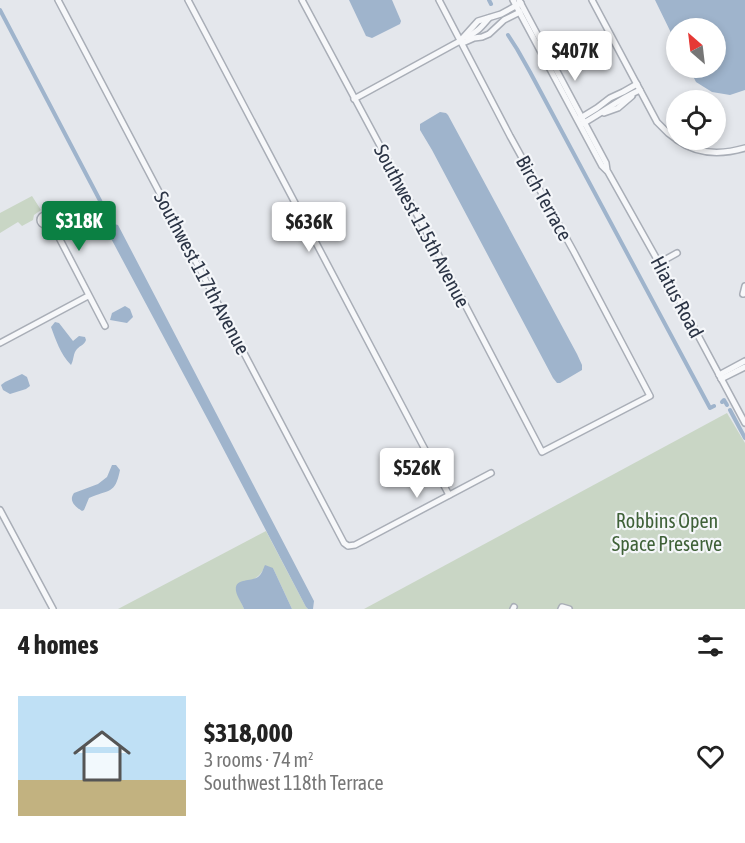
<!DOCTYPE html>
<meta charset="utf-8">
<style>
:root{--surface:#fff;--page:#f2f2f2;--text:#222;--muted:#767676;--accent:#0b8043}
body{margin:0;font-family:"Asap Condensed",sans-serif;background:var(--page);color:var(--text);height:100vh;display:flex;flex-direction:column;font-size:22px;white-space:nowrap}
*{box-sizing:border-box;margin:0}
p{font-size:20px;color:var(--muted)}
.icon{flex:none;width:33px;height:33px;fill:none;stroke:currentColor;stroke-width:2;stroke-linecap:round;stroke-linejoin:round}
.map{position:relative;height:609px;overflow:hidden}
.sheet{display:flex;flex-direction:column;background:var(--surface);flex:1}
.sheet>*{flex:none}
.needle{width:39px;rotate:332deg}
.tools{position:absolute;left:666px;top:18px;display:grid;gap:12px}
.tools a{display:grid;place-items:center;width:60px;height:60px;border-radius:50%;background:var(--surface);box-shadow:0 3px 9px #0003;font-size:30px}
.price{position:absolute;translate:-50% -51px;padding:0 14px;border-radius:6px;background:#fff;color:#222;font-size:20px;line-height:39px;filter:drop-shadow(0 2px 3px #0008)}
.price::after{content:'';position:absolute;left:50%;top:36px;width:18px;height:14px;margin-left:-9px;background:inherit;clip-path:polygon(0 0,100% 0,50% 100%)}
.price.active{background:var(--accent);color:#fff}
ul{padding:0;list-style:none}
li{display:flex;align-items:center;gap:18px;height:150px;padding:0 18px}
li span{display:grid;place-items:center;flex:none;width:168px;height:120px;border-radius:0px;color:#555}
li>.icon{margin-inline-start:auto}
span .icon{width:72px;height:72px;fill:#fffc;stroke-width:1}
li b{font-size:26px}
h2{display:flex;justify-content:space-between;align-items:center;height:72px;padding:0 18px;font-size:26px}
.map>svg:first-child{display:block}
.green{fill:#c9d6c5}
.water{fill:#9fb4cc}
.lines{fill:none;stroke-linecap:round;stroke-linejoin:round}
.canal{stroke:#9fb4cc;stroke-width:4}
.minor-casing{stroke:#a9aeb7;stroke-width:8}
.minor{stroke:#f7f8fa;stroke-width:5}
.labels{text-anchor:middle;stroke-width:4.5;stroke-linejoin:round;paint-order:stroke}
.street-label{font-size:20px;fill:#2b3445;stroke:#f4f6f9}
.park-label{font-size:20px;fill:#3f6138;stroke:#f4f6f9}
</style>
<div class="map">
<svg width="745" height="609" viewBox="0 0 745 609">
<rect width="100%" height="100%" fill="#e4e7ec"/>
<g class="green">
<path d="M32,196L41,210L34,215L33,220L22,226L18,222L0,233V213Z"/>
<path d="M727,413L745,443V609H364Z"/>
<path d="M266,531L306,607L308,609H292L273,568L263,570C259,577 252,582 243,581L236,589L244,609H118Z"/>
</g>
<g class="water">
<path d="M349,0H392L401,21L400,24L372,38L366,36Z"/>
<path d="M655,0H745V90L730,95L712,92L696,82L689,68H716V28H676V43Z"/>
<path d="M440,112L446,113L448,115L577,354L582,365V370L560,383H557L553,378L432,150L420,130V124Z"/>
<path d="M110,223L118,225L314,601L313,609H308L306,607L215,433L107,231Z"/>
<path d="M125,306L130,309L133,317L127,323L110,320L112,313Z"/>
<path d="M55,322L59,323L73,341L79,336L85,337L86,340C84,345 81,345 77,349C73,353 74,360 71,365C60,354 56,340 51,327Z"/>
<path d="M22,374L27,377L30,386L26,389L10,394L3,390L1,385L5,382Z"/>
<path d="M112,465H116L120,470C115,495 109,489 89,498L84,510L82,511C76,507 68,501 74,493L98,484L107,477Z"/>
<path d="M265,565L273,568L292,609H244C242,603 237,597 236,591C234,578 250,582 258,577C262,574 263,569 265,565Z"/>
</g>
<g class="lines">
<g class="canal">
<path d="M489,0L491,4"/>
<path d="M0,10L106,212L110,223"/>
<path d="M508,35L517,49L530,72L710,408L714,406"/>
<path d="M722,402L724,400L727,405"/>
<path d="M730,410L745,438"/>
</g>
<defs>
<g id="minor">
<path d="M58,0L344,543L348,546L355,545L491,473"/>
<path d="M188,0L449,495"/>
<path d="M302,0L460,295L542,452L650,396L574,252L510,136L439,0"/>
<path d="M513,0L602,166L608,172L663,270L745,423"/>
<path d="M519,0L606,163L607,170"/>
<path d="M592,0L657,122L668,133L676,139"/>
<path d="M466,37C476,34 482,26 489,18"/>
<path d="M460,41L465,42L474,38L482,37L489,34L504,20L520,12"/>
<path d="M354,99L460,41L478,21L501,14L521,3"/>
<path d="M604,113L618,108L632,96"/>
<path d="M579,119L597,108L610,98L623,92L637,84"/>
<path d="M582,124C602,113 619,99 640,90"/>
<path d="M677,140C698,155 721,155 745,148"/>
<circle cx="45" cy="220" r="5"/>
<path d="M49,223L54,228L105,326"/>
<path d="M659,263L677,253"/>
<path d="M743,294L745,286"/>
<path d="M0,343L88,296"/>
<path d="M719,375L745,361"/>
<path d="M721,379L745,367"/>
<path d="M0,510L53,609"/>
<path d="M513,609L514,607"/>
<path d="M561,609L562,607L569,609"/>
</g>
</defs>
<use href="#minor" class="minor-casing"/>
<use href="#minor" class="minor"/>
</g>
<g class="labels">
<g class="street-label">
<text transform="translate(544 198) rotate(61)" y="7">Birch Terrace</text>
<text transform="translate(422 226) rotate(62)" y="7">Southwest 115th Avenue</text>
<text transform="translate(202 273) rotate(62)" y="7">Southwest 117th Avenue</text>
<text transform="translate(677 297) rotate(62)" y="7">Hiatus Road</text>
</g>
<g class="park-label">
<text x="667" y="528">Robbins Open<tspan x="667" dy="23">Space Preserve</tspan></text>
</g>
</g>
</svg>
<div class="tools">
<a><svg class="needle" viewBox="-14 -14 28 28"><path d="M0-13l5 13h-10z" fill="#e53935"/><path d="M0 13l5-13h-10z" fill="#767676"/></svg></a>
<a><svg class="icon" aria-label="locate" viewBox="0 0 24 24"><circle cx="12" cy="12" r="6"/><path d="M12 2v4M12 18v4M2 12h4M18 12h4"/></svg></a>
</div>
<b class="price" style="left:575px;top:82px">$407K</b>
<b class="price active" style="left:79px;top:252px">$318K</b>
<b class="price" style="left:309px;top:253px">$636K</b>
<b class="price" style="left:417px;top:499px">$526K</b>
</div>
<section class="sheet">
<h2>4 homes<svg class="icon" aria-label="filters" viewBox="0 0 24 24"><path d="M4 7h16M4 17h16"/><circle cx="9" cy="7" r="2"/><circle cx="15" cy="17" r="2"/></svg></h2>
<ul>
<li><span style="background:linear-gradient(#bfe0f5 70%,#c2b280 0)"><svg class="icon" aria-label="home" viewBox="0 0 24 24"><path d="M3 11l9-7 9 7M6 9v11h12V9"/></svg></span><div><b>$318,000</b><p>3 rooms · 74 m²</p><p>Southwest 118th Terrace</p></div><svg class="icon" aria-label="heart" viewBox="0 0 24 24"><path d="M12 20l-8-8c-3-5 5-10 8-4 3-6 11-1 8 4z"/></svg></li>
</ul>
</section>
